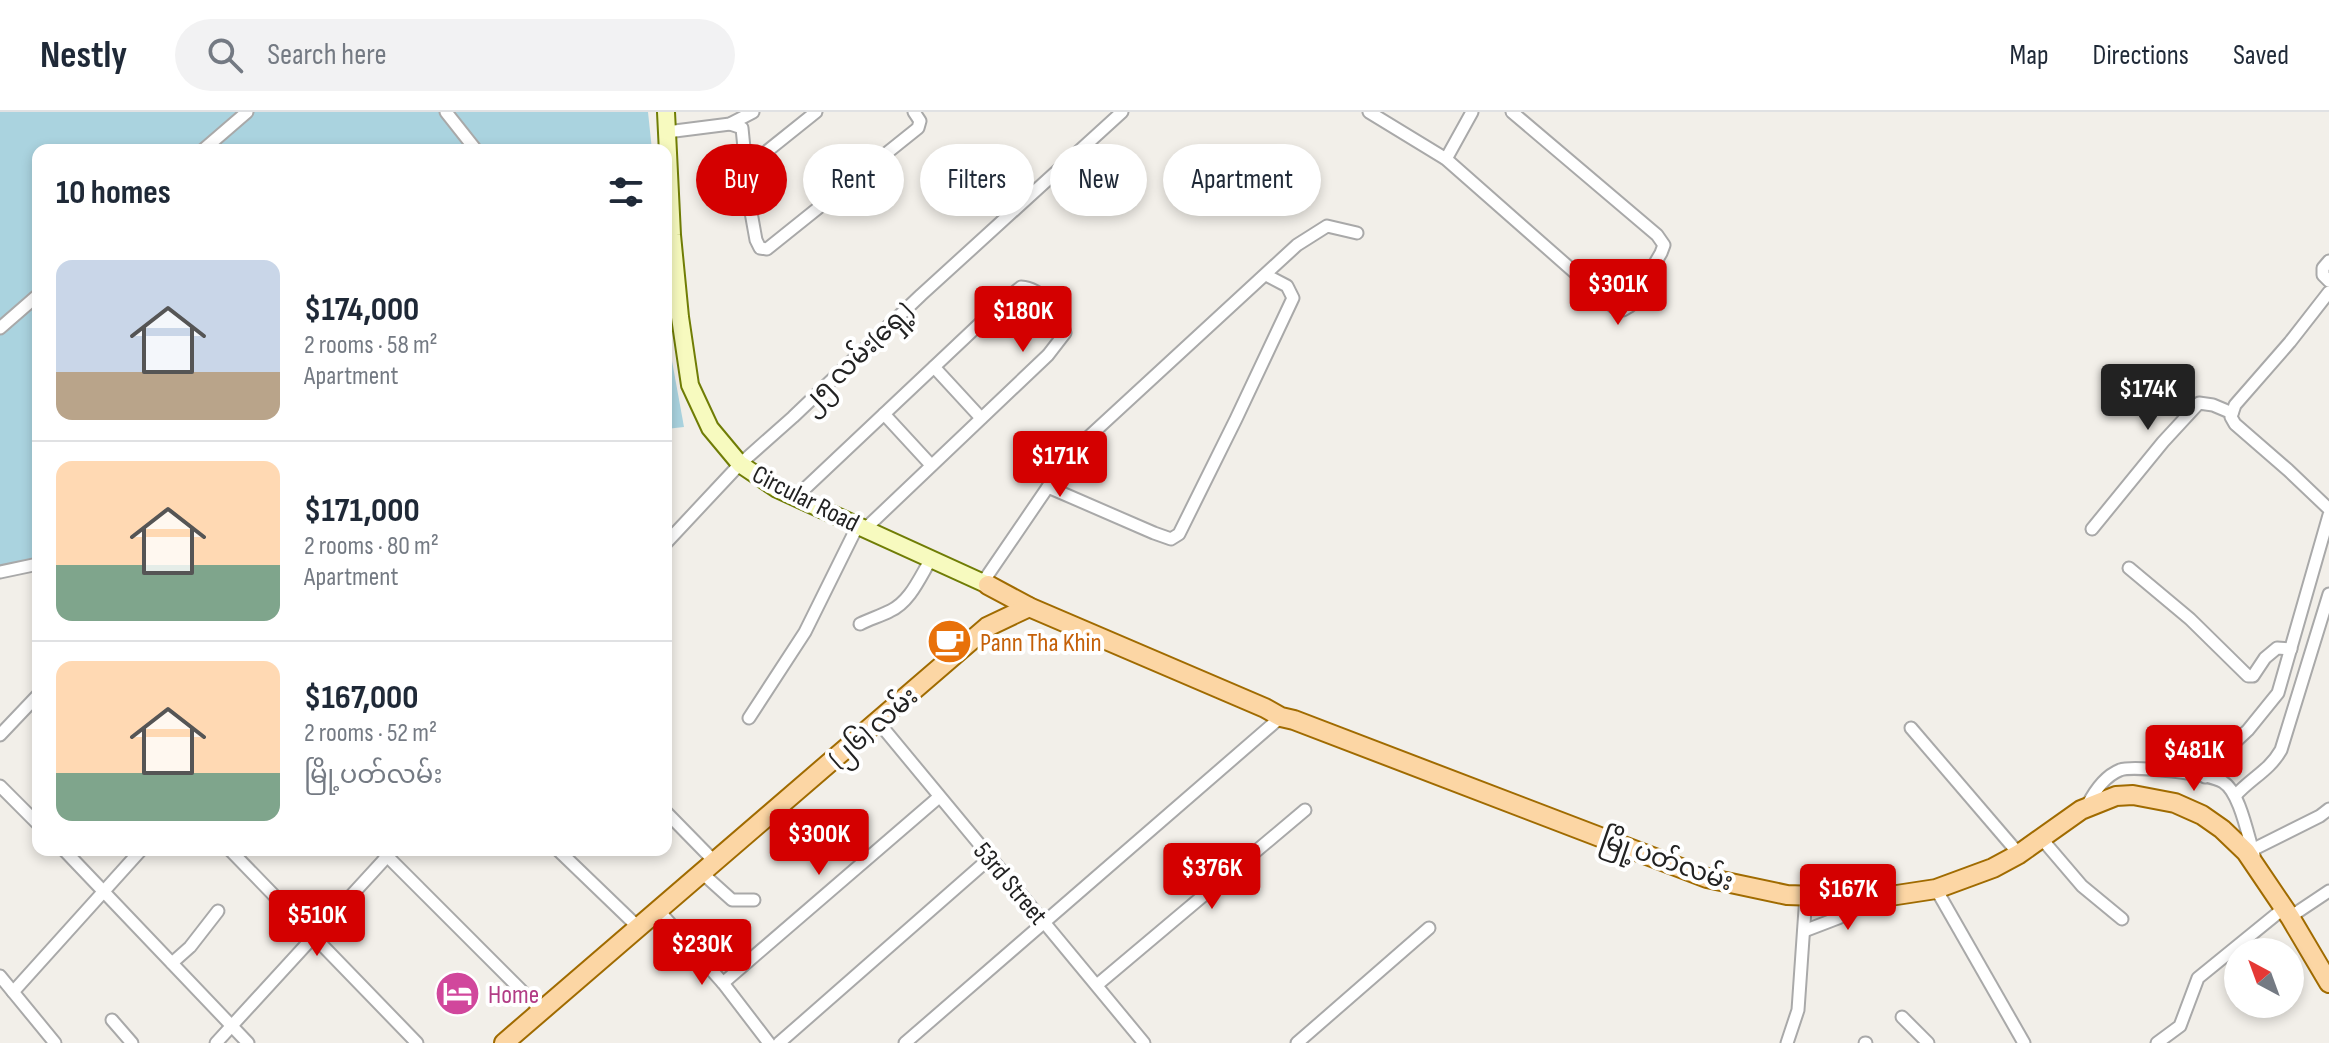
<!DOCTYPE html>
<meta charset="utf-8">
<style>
:root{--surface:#fff;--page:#f2f2f3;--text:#1f2937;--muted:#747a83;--line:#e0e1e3;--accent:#d40000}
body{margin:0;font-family:"Sofia Sans Condensed","Noto Sans Myanmar",sans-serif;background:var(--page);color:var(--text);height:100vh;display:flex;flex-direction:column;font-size:30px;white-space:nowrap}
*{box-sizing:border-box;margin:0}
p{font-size:26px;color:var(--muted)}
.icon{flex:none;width:44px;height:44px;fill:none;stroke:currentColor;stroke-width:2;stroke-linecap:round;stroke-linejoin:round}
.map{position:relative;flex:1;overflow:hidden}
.drawer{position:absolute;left:32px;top:32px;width:640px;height:712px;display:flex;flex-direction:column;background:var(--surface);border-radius:16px;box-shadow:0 4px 12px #0003}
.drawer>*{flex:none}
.banner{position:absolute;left:696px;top:32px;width:760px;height:72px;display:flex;gap:16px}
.needle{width:52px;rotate:319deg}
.buttons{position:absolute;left:2224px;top:826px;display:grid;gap:16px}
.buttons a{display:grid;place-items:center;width:80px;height:80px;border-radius:50%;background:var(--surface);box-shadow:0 4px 12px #0003;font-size:40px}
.price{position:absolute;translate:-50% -68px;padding:0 18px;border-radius:8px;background:var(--accent);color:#fff;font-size:26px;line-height:52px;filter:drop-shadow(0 2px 4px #0008)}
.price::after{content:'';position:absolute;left:50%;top:48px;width:24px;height:18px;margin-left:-12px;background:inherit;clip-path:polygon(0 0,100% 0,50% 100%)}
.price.on{background:#222;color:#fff}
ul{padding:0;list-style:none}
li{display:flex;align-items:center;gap:24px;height:200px;padding:0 24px}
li+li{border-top:2px solid var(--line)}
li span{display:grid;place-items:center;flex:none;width:224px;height:160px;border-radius:16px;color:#555}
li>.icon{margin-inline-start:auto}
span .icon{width:96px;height:96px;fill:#fffc;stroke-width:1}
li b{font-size:34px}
h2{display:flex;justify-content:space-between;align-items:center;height:96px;padding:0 24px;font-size:34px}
.chip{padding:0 28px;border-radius:36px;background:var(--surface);box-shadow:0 4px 12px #0003;font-size:28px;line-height:72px}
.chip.on{background:var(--accent);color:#fff}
header{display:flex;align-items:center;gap:48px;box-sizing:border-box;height:112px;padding:0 40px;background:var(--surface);border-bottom:2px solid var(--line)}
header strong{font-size:38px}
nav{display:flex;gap:44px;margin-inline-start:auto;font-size:28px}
.search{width:560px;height:72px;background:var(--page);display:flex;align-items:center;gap:20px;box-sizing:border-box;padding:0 28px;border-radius:44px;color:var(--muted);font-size:30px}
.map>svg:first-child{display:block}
.water{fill:#aad3df}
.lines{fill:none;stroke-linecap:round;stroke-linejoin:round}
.street-casing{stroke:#a9a9a9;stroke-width:15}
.secondary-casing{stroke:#707d05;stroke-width:20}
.primary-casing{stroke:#a06b00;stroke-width:22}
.street{stroke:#fff;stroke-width:11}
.secondary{stroke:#f7fabf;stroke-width:16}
.primary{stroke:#fcd6a4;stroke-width:18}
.labels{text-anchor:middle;stroke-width:8;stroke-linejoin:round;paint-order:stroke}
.street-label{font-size:26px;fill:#222;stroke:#fff}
.food-label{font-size:26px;fill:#c56008;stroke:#fff;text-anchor:start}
.hotel-label{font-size:26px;fill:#b23c85;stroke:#fff;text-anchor:start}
</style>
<header>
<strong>Nestly</strong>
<div class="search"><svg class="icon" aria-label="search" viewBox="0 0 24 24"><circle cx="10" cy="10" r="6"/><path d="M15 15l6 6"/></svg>Search here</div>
<nav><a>Map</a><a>Directions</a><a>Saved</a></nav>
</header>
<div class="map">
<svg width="2329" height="931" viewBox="0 0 2329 931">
<rect width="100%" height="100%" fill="#f2efe9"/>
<g class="water">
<path d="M0,0H648L652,38H38V448L0,455Z"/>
<path d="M666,216L684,315L666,317Z"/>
</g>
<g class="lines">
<defs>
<g id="street">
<path d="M446,0L476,38"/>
<path d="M1369,0L1446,47L1614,195L1623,198L1630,194L1661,141L1664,133L1657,123L1512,0"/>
<path d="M730,12L742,16L746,56L745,67L756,128L760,136L767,137L918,16L920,9L914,0"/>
<path d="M667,20L730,12L753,0"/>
<path d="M203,38L247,0"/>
<path d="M1446,47L1472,0"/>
<path d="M746,56L816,0"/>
<path d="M2329,149L2323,156V163L2329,169"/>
<path d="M2329,180L2290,230L2235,293L2231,305L2235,312L2288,358L2329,397"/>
<path d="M0,216L38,183"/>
<path d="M934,255L981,306"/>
<path d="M884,302L931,353"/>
<path d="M1048,375L1154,421L1171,427L1179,422L1236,307L1293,186L1287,174L1266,163"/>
<path d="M796,385L1006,187L1021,175C1042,176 1061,202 1065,221L1048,243L866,416"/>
<path d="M2092,417L2163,330L2199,291L2213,293L2232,301"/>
<path d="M666,431L740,352L793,305L921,183L1122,0"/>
<path d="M2129,456L2190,507L2248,564H2253L2265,546L2277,536L2291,537"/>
<path d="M0,460L38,452"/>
<path d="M983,470L1067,347L1082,331L1297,133L1327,114L1357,121"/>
<path d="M860,512C870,507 880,504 890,499C910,490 920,465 931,447"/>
<path d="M749,606L805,520L858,413"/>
<path d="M879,611L1144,931"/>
<path d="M1911,616L2019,742"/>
<path d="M0,623L38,583"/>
<path d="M2205,665L2217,647L2248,618L2278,581L2329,403"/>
<path d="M0,674L38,712"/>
<path d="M2235,684C2251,666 2269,659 2281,638L2329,482"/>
<path d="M2087,694C2094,680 2105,664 2120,658C2134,653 2211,662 2223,670C2240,680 2248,725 2254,743"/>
<path d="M666,700L715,750"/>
<path d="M2041,726L2082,774L2122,807"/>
<path d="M64,738L248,931"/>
<path d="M230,738L417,931"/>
<path d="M381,738L542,899"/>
<path d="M558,738L639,816"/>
<path d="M2252,738L2320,704L2329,697"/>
<path d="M702,761L732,788H754"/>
<path d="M1936,777L2024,931"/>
<path d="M659,799L723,871L769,931"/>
<path d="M2290,805L2329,779"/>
<path d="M1804,819L1838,806L1873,788"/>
<path d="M172,851L190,835L218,799"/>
<path d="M0,864L55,931"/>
<path d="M723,871L939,685"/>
<path d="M1097,873L1305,698"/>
<path d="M13,880L141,738"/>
<path d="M1902,905L1928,931"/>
<path d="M112,908L132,931"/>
<path d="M216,931L393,738"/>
<path d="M779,931L990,746"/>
<path d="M905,931L1281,605"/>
<path d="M1297,931L1429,816"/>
<path d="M1787,931L1798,898L1806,783"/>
<path d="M1865,931H1866"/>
<path d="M2157,931L2180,914L2198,866L2284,796"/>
</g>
<path id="secondary" d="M666,0L672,123L680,205L690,273L710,316L740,352L777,377L988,473"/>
<g id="primary">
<path d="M988,473L1029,495L1265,596L1281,605L1294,608L1707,766L1787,783L1877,786L1936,777L1993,756L2019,742L2081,698L2116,684L2133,683L2175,691L2202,703L2222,717L2246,740L2290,805L2329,871"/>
<path d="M504,931L987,515L1029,495"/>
</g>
</defs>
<use href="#street" class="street-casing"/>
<use href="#secondary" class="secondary-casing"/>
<use href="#primary" class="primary-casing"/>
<use href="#street" class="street"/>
<use href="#secondary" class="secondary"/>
<use href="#primary" class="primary"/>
</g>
<defs>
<symbol id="cafe-disc" viewBox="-11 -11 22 22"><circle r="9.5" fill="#e8710a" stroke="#fff"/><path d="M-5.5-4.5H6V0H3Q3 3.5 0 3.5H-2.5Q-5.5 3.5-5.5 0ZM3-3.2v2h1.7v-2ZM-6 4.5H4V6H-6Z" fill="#fff"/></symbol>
<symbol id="hotel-disc" viewBox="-11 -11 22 22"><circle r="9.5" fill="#d1479c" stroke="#fff"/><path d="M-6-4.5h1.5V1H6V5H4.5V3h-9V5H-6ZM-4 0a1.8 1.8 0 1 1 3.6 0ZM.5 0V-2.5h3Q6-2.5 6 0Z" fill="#fff"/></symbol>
</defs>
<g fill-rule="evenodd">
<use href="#cafe-disc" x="924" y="504" width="51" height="51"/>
<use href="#hotel-disc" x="432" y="856" width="51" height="51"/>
</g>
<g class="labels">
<g class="street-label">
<text transform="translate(856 245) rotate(-44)" y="9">၂၅ လမ်း(ရှေ့)</text>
<text transform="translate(806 386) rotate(27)" y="9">Circular Road</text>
<text transform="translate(873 615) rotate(-41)" y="9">(၂၆) လမ်း</text>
<text transform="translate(1667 748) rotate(19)" y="9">မြို့ပတ်လမ်း</text>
<text transform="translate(1011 771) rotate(50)" y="9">53rd Street</text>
</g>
<g class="food-label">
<text x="980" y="539">Pann Tha Khin</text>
</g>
<g class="hotel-label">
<text x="488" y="891">Home</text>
</g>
</g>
</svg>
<div class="buttons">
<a><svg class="needle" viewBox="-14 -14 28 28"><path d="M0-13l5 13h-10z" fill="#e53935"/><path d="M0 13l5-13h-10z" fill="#747a83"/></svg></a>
</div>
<b class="price" style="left:1618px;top:215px">$301K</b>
<b class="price" style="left:1023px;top:242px">$180K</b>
<b class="price on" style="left:2148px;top:320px">$174K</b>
<b class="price" style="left:1060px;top:387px">$171K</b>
<b class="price" style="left:2194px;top:681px">$481K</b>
<b class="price" style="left:819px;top:765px">$300K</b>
<b class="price" style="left:1212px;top:799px">$376K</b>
<b class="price" style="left:1848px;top:820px">$167K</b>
<b class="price" style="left:317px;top:846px">$510K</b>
<b class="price" style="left:702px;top:875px">$230K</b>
<div class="banner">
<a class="chip on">Buy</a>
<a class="chip">Rent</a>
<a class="chip">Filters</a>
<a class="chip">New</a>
<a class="chip">Apartment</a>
</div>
<section class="drawer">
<h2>10 homes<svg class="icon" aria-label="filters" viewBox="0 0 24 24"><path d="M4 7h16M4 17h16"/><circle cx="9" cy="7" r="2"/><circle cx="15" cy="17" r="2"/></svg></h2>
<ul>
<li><span style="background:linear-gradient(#c9d6e8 70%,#b9a48a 0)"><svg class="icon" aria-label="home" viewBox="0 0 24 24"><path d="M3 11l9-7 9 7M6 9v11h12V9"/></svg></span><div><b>$174,000</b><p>2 rooms · 58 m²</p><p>Apartment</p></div></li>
<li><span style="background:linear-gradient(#ffd9b3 65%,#7fa58c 0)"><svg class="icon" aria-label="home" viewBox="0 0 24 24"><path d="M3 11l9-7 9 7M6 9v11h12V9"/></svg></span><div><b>$171,000</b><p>2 rooms · 80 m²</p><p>Apartment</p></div></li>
<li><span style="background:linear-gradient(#ffd9b3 70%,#7fa58c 0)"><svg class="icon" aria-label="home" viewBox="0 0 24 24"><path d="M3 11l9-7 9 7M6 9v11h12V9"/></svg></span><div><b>$167,000</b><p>2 rooms · 52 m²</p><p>မြို့ပတ်လမ်း</p></div></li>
</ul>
</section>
</div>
